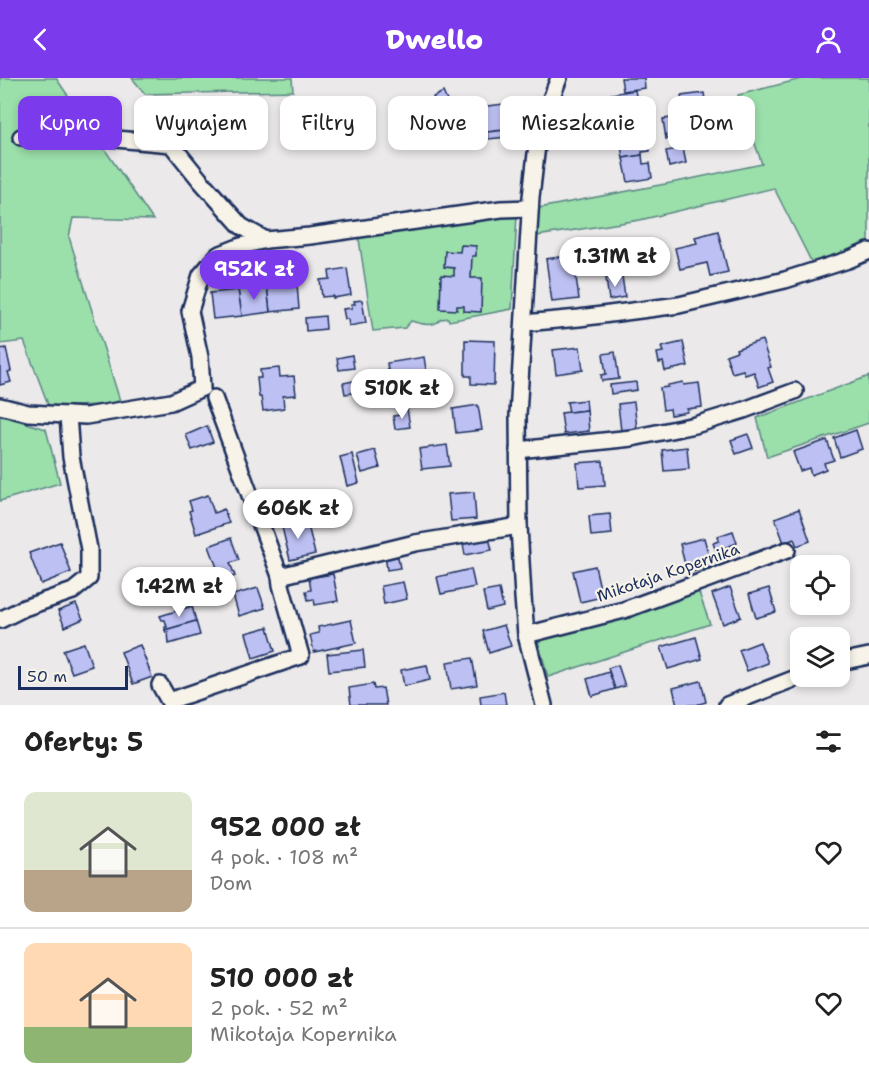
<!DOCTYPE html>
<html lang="pl">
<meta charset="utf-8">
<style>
:root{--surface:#fff;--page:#f2f2f2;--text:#222;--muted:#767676;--line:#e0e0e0;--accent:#7c3aed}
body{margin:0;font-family:"Shantell Sans",sans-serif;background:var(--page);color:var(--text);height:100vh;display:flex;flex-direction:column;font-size:22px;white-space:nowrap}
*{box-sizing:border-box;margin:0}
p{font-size:20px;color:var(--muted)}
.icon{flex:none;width:33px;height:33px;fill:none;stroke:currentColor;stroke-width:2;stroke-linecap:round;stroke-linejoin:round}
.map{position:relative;height:627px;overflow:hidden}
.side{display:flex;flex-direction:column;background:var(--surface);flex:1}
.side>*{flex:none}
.guide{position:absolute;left:18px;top:18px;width:834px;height:54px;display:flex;gap:12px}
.fabs{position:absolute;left:790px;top:477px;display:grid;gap:12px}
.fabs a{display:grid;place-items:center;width:60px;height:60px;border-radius:12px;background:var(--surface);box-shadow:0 3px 9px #0003;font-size:30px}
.scale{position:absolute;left:18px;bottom:15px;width:110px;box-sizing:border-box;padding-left:6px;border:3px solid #1b2f5e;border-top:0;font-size:16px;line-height:21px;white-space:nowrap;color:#1b2f5e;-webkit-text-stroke:4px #f7f3e8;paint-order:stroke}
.price{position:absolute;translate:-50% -51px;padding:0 14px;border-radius:21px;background:#fff;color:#222;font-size:20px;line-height:39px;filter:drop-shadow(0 2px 3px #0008)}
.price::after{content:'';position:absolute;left:50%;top:36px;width:18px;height:14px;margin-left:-9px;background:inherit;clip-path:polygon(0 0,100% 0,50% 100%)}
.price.active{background:var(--accent);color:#fff}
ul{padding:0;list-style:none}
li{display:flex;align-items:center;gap:18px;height:150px;padding:0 24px}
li+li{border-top:2px solid var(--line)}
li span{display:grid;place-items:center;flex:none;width:168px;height:120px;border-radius:12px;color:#555}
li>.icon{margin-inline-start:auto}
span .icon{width:72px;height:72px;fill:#fffc;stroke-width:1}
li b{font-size:26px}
h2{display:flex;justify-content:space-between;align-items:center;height:72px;padding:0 24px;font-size:26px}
.tag{padding:0 21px;border-radius:12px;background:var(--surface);box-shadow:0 3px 9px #0003;font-size:21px;line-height:54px}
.tag.active{background:var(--accent);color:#fff}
header{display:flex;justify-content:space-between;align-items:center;height:78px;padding:0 24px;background:var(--accent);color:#fff;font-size:27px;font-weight:800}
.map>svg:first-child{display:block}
.green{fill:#9bdfaa;stroke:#5b8784;stroke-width:1.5}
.building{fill:#bdc0f2;stroke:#1b2f5e;stroke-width:1.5}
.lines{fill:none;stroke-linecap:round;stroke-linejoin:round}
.minor-casing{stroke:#1b2f5e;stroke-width:20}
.minor{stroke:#f7f3e8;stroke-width:15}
.labels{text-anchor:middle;stroke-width:4.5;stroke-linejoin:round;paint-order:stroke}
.street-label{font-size:16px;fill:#1b2f5e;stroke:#f7f3e8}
</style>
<header><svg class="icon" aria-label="back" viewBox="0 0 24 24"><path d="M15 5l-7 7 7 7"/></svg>Dwello<svg class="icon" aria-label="person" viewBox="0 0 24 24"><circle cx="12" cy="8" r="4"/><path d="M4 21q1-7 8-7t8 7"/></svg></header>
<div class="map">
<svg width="869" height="627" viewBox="0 0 869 627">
<rect width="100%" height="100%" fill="#ebe9ea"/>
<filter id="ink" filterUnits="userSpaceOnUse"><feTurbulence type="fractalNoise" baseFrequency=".0167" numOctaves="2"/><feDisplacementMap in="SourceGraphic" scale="12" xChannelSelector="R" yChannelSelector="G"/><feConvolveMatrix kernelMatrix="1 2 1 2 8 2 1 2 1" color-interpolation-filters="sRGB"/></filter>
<g filter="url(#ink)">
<g class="green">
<path d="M0,0H56L153,142L73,140L69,159L121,326L49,329L24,263L0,266Z"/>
<path d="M132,0H292L293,13L145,16Z"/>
<path d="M805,0H869V165L813,187L774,110L640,142L536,158L539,130L681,103L762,86L738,17Z"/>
<path d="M517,136L512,231L449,243L448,240L441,241C434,250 421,246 411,243L405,250L373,253L358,155Z"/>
<path d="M869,298V345L767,379L757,340Z"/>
<path d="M0,337L46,351L60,405L0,423Z"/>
<path d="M697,509L710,546L548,599L537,559Z"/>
</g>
<g class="building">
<path d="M621,0H644L645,10L623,13Z"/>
<path d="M635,12L639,36L616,40L611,16Z"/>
<path d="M443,14L448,25L437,29L433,19Z"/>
<path d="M704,15L707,35L684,38L681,18Z"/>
<path d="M504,26L506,39H507L508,51L483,55L479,29Z"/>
<path d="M689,38L691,56L666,61L663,41Z"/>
<path d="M506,52L507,59L488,61L487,54Z"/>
<path d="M648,58L650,73L642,74V77L623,80L620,62Z"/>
<path d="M683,70L686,85L669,89L666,73Z"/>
<path d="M642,77L643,86L650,85L652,100L628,104L623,80Z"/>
<path d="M718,153L728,194L710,198L707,185L680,191L675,170L697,165L695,159Z"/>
<path d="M461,167L476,168V178H472L471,200H482L481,234L464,233V228H457V232L440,231L441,197L454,198V190L444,189L445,173L460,174Z"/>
<path d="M573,177L579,221L552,224L546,181Z"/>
<path d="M347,190L351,217L333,220V218L322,219L320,202L330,201L329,193Z"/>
<path d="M622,198L625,219L609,222L606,200Z"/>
<path d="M297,206L299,231L270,234L267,209Z"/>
<path d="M267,209L270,234L242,238L238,212Z"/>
<path d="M238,212L242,238L213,241L210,215Z"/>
<path d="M362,222L366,245L349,248L348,241H345L343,231L352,230L351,226H355L354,223Z"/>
<path d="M325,238L326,251L306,253L305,240Z"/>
<path d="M465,262L495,263L494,307L471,306V298H465Z"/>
<path d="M762,262L771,289L768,290L773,304L759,309L754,294L745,297L743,292L732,295L726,277L737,273L736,271Z"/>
<path d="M683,264L688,288L665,293L663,284L659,285L657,275L663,274L661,269Z"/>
<path d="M580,269L583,292L556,296L553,272Z"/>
<path d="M6,270L11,293L8,294L11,304L0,307V271Z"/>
<path d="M615,274L619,301L602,303L601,297L606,296L603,276Z"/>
<path d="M352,277L354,290L339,292L337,280Z"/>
<path d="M424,279L429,311L391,316L387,285Z"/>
<path d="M279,290L280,299L294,298L296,317L283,318L284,330L263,333L261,319H259L257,300H261L260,292Z"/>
<path d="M359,302L360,314L345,316L343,305Z"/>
<path d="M636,304L637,312L611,316L610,307Z"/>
<path d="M683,304L684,307L699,305L702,329L687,331V334L671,337L670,331L663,332L660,310L668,309V307Z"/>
<path d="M586,322L587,332L569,334L567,324Z"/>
<path d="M634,324L637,351L621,353L618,326Z"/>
<path d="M478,327L482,352L456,355L453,331Z"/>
<path d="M407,330L410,349L395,351L393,338L400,337L399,332Z"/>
<path d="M587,332L589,353L564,356L561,335Z"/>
<path d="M207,348L213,364L192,372L186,357Z"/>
<path d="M856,352L862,371L840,379L834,360Z"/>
<path d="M748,356L753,370L736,376L731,362Z"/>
<path d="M827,362L834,382L824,385L826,391L811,397L809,390L800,393L793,374Z"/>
<path d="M447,367L450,388L422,391L419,371Z"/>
<path d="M687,369L689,391L664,393L662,372Z"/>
<path d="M375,372L380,390L362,395L357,377Z"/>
<path d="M352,376L359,405L347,408L340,379Z"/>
<path d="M603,383L605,407L579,409L577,385Z"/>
<path d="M474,414L476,441L451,443L448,416Z"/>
<path d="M208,417L214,435L224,431L229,445L196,456L189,433L192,432L189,423Z"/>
<path d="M799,431L810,463L797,468L794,461L784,465L775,440Z"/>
<path d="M610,436L612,456L591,458L589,438Z"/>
<path d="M307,443L315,476L290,482L282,449Z"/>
<path d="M733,453L737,465L716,473L713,465L719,463L718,458Z"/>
<path d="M488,456L492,472L465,477L462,461Z"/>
<path d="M231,460L239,482L230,485L235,498L222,503L209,468Z"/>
<path d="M704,460L712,489L687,495L680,466Z"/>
<path d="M60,464L71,494L41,506L29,475Z"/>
<path d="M397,475L400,490L387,492L385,477Z"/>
<path d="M595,488L602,519L580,524L573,493Z"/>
<path d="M471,491L475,509L441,516L437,499Z"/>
<path d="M333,496L338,523L315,527L314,521L308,522L306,513L311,512L309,500Z"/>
<path d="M403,504L407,521L384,526L381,508Z"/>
<path d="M730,509L741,539L723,546L712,516Z"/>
<path d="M258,510L265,530L239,538L233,517Z"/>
<path d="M769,510L776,534L756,540L749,516Z"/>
<path d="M499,511L503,529L487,533L483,514Z"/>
<path d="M76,526L83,541L65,549L58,533Z"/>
<path d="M192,528L196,543L165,552V549H167L165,542H162L160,538Z"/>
<path d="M351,542L356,565L314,574L310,557L319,555L318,549Z"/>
<path d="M196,543L200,557L169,566L168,554L166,555L165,552Z"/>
<path d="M504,547L511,568L489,575L483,553Z"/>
<path d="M268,549L275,573L253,580L246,555Z"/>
<path d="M696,559L702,581L668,591L661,569Z"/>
<path d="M760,564L768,585L747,593L739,572Z"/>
<path d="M84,565L92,588L72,595L63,572Z"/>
<path d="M140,567L152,599L133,606L121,574Z"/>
<path d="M363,572L365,589L329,593L327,576Z"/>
<path d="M472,580L477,607L451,611L447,584Z"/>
<path d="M427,587L430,602L404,608L401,592Z"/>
<path d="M618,587L625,608L615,611L608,590Z"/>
<path d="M609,594L615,611L592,618L587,601Z"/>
<path d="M701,603L706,624L696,627H677L673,610Z"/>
<path d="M373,606L374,611L383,610L386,627H351L349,610Z"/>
<path d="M504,614L506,627H481L480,618Z"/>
</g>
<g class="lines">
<defs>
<g id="minor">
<path d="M21,59L116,61L171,66L200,102L241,148L266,162L310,158L501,131L530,130"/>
<path d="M524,245L579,240L679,227L785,202L848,182L869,173"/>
<path d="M214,320L280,498"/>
<path d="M0,328L28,335L86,338L171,324L202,310L200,279L190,233L201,197L218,177L241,168L266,162"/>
<path d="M518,372L632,360L695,347L744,332L795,313"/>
<path d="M0,542L24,530L73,513L89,500V471L71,379L68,337"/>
<path d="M526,557L624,532L787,472"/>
<path d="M840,584L869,578"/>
<path d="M160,607L169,623L301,578L281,507L280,498L415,465L519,448"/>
<path d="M544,627L526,557L523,519L519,448L518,337L531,119L537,67L542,44L559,0"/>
<path d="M727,627L801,598"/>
</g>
</defs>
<use href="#minor" class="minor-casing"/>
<use href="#minor" class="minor"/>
</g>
</g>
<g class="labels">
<g class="street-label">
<text transform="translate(668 494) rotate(-19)" y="6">Mikołaja Kopernika</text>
</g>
</g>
</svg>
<div class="fabs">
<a><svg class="icon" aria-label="locate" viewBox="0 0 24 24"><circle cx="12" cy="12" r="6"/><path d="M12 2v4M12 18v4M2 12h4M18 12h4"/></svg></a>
<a><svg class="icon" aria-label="layers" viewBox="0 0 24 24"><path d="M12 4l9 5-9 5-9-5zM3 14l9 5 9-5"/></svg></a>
</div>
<div class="scale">50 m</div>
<b class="price" style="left:615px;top:210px">1.31M zł</b>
<b class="price active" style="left:254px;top:223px">952K zł</b>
<b class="price" style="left:402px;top:342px">510K zł</b>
<b class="price" style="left:298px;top:462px">606K zł</b>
<b class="price" style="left:179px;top:540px">1.42M zł</b>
<div class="guide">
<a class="tag active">Kupno</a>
<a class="tag">Wynajem</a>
<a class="tag">Filtry</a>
<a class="tag">Nowe</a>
<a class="tag">Mieszkanie</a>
<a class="tag">Dom</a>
</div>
</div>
<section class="side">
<h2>Oferty: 5<svg class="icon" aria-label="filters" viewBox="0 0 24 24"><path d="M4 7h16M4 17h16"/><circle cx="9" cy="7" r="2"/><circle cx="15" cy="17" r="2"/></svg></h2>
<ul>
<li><span style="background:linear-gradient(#dfe7d0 65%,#b9a48a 0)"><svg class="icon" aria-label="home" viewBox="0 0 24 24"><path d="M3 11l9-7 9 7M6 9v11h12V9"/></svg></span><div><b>952 000 zł</b><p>4 pok. · 108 m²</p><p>Dom</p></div><svg class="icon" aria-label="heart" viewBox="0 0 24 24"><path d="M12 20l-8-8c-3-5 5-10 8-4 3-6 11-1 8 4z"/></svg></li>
<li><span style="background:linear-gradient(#ffd9b3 70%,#8fb573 0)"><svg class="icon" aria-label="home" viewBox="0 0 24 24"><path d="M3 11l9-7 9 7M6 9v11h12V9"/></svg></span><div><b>510 000 zł</b><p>2 pok. · 52 m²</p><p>Mikołaja Kopernika</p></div><svg class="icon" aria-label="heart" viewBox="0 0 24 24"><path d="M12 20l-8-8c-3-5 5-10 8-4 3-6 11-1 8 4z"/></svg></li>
</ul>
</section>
